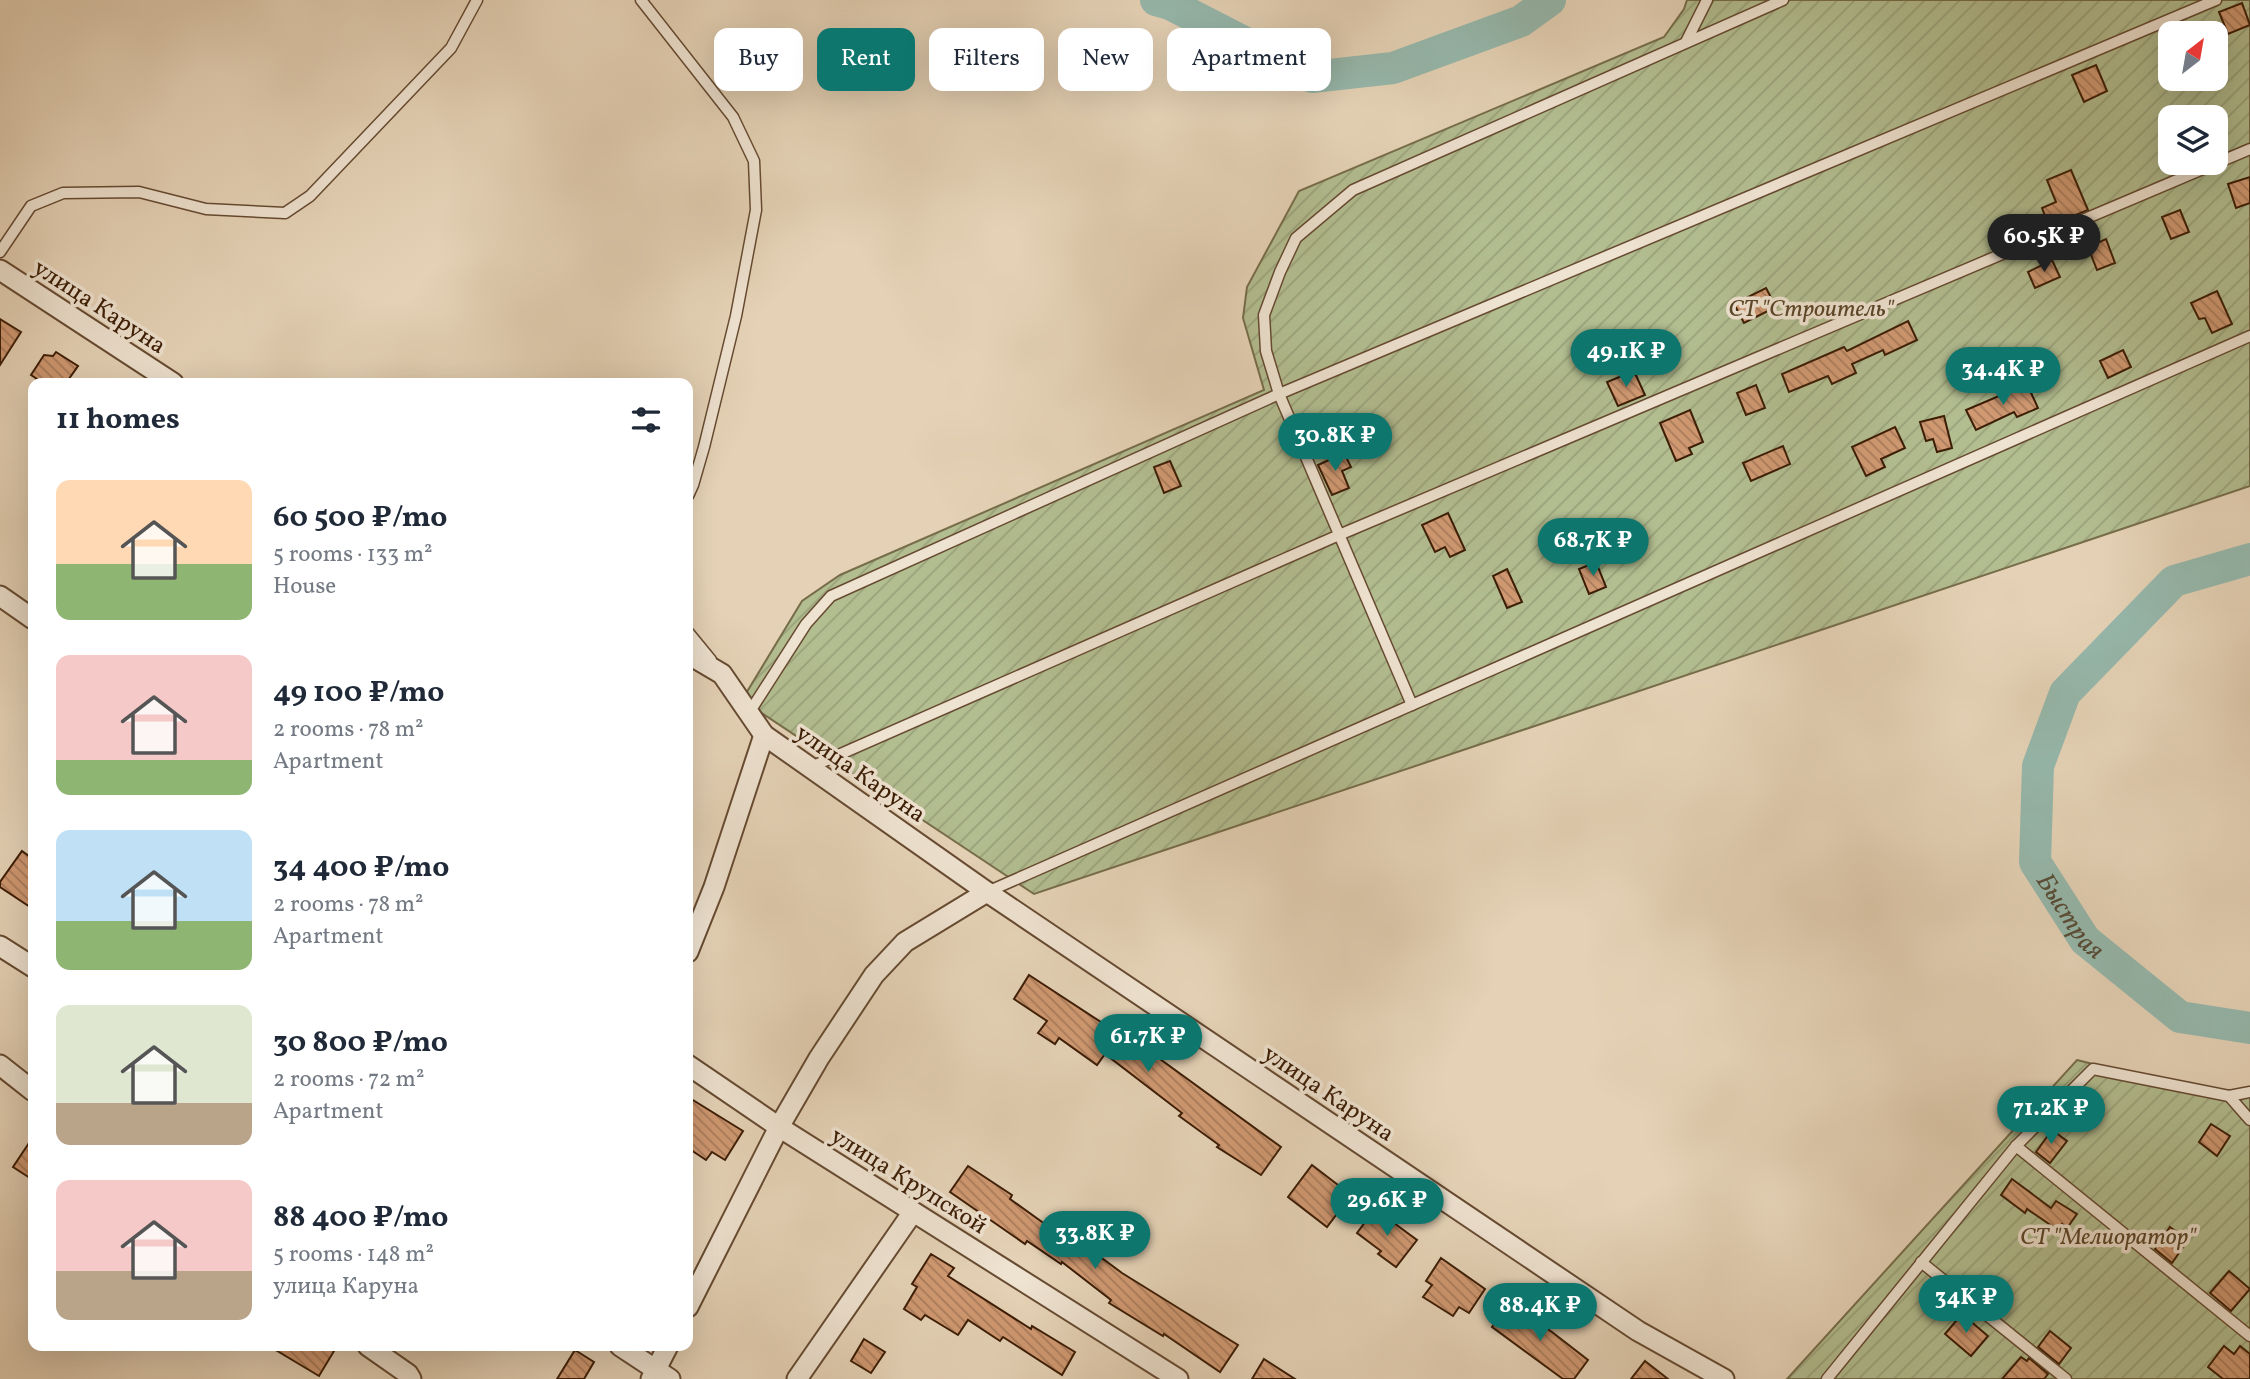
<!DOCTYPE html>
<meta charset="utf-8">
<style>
:root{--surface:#fff;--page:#f6f6f7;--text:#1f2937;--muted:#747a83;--accent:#0f766e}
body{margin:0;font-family:Vollkorn,serif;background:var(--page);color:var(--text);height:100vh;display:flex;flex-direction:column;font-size:26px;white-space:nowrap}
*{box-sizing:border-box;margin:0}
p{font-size:23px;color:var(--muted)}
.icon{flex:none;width:38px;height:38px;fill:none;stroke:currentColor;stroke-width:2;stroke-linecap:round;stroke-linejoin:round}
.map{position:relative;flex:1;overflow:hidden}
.side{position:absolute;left:28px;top:378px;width:665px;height:973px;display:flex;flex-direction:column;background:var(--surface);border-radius:14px;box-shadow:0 7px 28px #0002}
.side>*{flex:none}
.banner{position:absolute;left:714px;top:28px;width:665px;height:63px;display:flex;gap:14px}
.needle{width:46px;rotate:31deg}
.controls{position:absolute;left:2158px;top:21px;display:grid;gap:14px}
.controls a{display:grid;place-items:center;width:70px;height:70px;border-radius:14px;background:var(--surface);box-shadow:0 7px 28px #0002;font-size:35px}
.price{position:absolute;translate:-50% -60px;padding:0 16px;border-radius:24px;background:var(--accent);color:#fff;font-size:23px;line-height:46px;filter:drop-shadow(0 2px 4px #0008)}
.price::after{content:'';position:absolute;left:50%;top:42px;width:21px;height:16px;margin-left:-10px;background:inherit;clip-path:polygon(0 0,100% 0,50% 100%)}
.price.active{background:#222;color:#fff}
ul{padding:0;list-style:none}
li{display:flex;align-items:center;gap:21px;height:175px;padding:0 28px}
li span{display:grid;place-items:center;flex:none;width:196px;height:140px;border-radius:14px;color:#555}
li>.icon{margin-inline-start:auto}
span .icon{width:84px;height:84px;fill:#fffc;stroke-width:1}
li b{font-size:30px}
h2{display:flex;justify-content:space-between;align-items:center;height:84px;padding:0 28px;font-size:30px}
.tag{padding:0 24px;border-radius:14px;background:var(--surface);box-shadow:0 7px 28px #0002;font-size:24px;line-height:63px}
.tag.active{background:var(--accent);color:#fff}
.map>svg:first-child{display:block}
.garden{fill:url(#garden-furrows);stroke:#776d4a;stroke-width:2;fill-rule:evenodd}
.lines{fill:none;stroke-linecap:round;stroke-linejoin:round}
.river{stroke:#96b8ac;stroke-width:32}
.building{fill:url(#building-back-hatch);stroke:#3c1d05;stroke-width:2}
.service-casing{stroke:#664a31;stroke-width:13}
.minor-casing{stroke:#664a31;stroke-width:23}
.service{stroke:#eee2d0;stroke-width:10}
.minor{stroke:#eee2d0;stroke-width:19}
.labels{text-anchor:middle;stroke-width:7;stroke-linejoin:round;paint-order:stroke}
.street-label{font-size:24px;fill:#3c1d05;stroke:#eee2d0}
.park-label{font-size:24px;font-style:italic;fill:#5a4528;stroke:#eee2d0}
.water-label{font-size:26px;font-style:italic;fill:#574c37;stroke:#eee2d0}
</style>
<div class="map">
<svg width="2250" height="1379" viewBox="0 0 2250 1379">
<defs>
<pattern id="garden-furrows" width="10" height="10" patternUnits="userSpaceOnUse" patternTransform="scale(1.75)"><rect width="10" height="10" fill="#b2bd90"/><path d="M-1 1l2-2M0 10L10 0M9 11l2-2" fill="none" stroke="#9aa27b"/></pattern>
<pattern id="building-back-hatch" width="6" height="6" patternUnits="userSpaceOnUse" patternTransform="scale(1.75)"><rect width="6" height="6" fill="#d09972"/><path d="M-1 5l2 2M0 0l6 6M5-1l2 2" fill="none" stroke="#aa7c5c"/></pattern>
</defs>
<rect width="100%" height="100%" fill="#e5d2b6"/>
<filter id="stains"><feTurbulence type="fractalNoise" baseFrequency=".00286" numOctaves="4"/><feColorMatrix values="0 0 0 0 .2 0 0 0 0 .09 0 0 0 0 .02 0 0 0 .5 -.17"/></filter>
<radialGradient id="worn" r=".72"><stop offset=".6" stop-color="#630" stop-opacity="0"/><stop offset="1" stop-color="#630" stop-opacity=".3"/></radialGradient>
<g class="garden">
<path d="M1687,0H2250V486L1034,894L742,700L802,601L840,575L1264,390L1243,318L1247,287L1299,191L1664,37L1684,9ZM2170,33H2216V79H2170ZM2170,117H2216V163H2170Z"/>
<path d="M2077,1060L2205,1092L2250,1089V1379H1787Z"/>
</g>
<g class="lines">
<g class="river">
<path d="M1156,0L1170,4L1312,77L1393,68L1521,21L1550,0"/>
<path id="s1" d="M2250,559L2174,581L2065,693L2038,766L2035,862L2085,940L2180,1017L2250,1028"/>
</g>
</g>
<g class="building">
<path d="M2242,3L2250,25L2228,34L2219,12Z"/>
<path d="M2096,65L2107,91L2084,102L2072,75Z"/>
<path d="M2071,170L2088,210L2049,226L2042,208L2056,202L2047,180Z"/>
<path d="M2250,177V203L2236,208L2228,184Z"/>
<path d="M2180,210L2189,232L2171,239L2162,217Z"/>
<path d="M2106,239L2115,263L2097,270L2088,247Z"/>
<path d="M2052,260L2060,277L2035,288L2028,272Z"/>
<path d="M1766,288L1776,307L1744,323L1734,304Z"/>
<path d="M2217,291L2232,324L2212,333L2205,318L2199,319L2191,303Z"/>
<path d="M0,319L21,332L0,365Z"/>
<path d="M1908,321L1917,340L1885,355L1883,350L1852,364L1856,373L1832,384L1828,376L1789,392L1782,374L1844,347L1847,351Z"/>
<path d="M2123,350L2131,367L2108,378L2100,361Z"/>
<path d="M56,352L78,366L66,383H34L37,379L31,375L44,355L53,356Z"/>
<path d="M1634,371L1645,395L1618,406L1607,382Z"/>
<path d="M2027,384L2038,408L2017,417L2014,412L1976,430L1966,410Z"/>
<path d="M1756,385L1765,408L1746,415L1737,393Z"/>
<path d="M1690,410L1703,442L1689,448L1692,454L1676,461L1660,423Z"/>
<path d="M1944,416L1952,448L1937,452L1933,439L1926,441L1920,422Z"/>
<path d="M1895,427L1905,448L1881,459L1885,467L1866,476L1852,447Z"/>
<path d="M1783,446L1790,464L1751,481L1743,463Z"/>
<path d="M1344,453L1351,467L1342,471L1349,488L1332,495L1318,465Z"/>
<path d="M1170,461L1181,486L1164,493L1154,467Z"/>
<path d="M1448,513L1465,550L1450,557L1445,547L1435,552L1422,525Z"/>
<path d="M1596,562L1606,587L1589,594L1579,569Z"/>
<path d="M1507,569L1522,602L1507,608L1493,576Z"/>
<path d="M22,851L33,859V909L0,887V882Z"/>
<path d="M1029,975L1136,1045L1138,1043L1281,1147L1261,1175L1217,1147L1219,1145L1179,1116L1182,1113L1105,1054L1097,1065L1059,1038L1055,1044L1038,1033L1047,1021L1014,999Z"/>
<path d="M688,1097L743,1131L725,1160L712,1152L706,1160L688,1148Z"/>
<path d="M2211,1124L2230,1136L2217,1156L2199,1142Z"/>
<path d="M2052,1130L2067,1141L2050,1163L2036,1152Z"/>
<path d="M33,1137V1180L13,1167Z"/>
<path d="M1312,1165L1351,1195L1327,1227L1288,1197Z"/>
<path d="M968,1166L1012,1195L1010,1199L1056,1232L1089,1253L1091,1250L1122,1273L1238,1345L1220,1372L1164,1334L1163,1336L1109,1303L1111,1300L1062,1262L1061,1264L1027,1241L1025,1244L950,1192Z"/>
<path d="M2012,1179L2051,1208L2056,1201L2077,1214L2067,1228L2062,1224L2058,1230L2027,1209L2025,1213L2001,1195Z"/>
<path d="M1375,1209L1417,1240L1396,1267L1378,1254L1381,1251L1357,1233Z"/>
<path d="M2170,1227L2188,1240L2172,1263L2155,1249Z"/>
<path d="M931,1254L954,1268L948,1276L1031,1329L1032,1326L1075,1352L1062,1375L1003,1337L1000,1341L968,1320L958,1335L925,1315L921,1320L904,1309L917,1287L912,1284Z"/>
<path d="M1441,1258L1485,1289L1469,1313L1459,1307L1453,1316L1423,1297L1432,1285L1426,1281Z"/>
<path d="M2229,1271L2250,1289L2231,1311L2210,1293Z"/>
<path d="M1508,1303L1552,1332L1588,1360L1574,1379H1563L1492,1327Z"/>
<path d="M1962,1314L1988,1336L1971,1356L1945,1334Z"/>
<path d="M2050,1331L2071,1348L2059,1364L2038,1347Z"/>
<path d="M864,1339L885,1352L871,1373L851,1361Z"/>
<path d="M269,1346H337L319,1376Z"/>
<path d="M2224,1346L2234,1354L2240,1346L2250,1354V1379H2223L2208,1367Z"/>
<path d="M575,1350L594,1362L584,1379H557Z"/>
<path d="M2021,1357L2027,1361L2029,1358L2048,1374L2044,1379H2002Z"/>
<path d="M1264,1359L1295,1379H1252Z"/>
<path d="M1645,1361L1668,1379H1631Z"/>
</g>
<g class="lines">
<defs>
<g id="service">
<path d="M641,0L733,117L754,161L756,210L736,316L704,447L693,485L688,496"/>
<path d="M1686,42L1707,0"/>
<path d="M0,252L31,206L63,193L139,192L206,209L285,213L310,196L451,48L477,0"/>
<path d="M688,632L711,660"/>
<path d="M1412,705L1279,394L1266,351L1264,315L1280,272L1296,238L1353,190L1783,0"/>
<path d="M749,713L806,624L831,596L1279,394L2216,0"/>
<path d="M811,767L1339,535L2250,149"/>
<path d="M987,892L2250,336"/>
<path d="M2229,1096L2250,1120"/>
<path d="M2016,1146L2250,1336"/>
<path d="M1921,1262L2066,1379"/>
<path d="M1827,1379L2016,1146L2093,1069L2229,1096L2250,1092"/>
</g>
<g id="minor">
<path d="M0,270L173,383"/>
<path d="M0,596L33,619"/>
<path d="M688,654L722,674L764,735L987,892L1638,1331L1724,1379"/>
<path d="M0,946L33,967"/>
<path d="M688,952L714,887L764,735"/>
<path d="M0,1065L33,1091"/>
<path d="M688,1065L779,1127L1178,1379"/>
<path d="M688,1307L779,1127L819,1058L874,975L905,942L987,892"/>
<path d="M368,1346L408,1374L411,1379"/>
<path d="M620,1346L670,1379"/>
<path d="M651,1379L668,1346"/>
<path d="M797,1379L913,1212"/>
</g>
</defs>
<use href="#service" class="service-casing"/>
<use href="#minor" class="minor-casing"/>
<use href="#service" class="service"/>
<use href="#minor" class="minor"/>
</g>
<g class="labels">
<g class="street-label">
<text transform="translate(100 306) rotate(33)" y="8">улица Каруна</text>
<text transform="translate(861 773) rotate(35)" y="8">улица Каруна</text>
<text transform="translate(1329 1093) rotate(34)" y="8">улица Каруна</text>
<text transform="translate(909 1180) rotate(32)" y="8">улица Крупской</text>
</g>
<g class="park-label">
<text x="1811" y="316">СТ "Строитель"</text>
<text x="2108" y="1244">СТ "Мелиоратор"</text>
</g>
<g class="water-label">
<text dy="9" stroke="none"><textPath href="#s1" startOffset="474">Быстрая</textPath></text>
</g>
</g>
<rect width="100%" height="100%" filter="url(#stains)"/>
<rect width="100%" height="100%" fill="url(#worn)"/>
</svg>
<div class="controls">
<a><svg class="needle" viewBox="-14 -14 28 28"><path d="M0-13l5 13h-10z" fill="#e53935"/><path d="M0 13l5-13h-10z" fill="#747a83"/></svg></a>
<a><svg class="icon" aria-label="layers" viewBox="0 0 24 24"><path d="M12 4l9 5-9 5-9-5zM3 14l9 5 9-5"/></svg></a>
</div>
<b class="price active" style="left:2044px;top:274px">60.5K ₽</b>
<b class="price" style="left:1626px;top:389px">49.1K ₽</b>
<b class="price" style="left:2003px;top:407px">34.4K ₽</b>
<b class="price" style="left:1335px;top:473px">30.8K ₽</b>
<b class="price" style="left:1593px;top:578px">68.7K ₽</b>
<b class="price" style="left:1148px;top:1074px">61.7K ₽</b>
<b class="price" style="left:2051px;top:1146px">71.2K ₽</b>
<b class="price" style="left:1387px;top:1238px">29.6K ₽</b>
<b class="price" style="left:1095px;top:1271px">33.8K ₽</b>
<b class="price" style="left:1966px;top:1335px">34K ₽</b>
<b class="price" style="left:1540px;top:1343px">88.4K ₽</b>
<div class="banner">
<a class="tag">Buy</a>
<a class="tag active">Rent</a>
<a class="tag">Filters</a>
<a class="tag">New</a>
<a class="tag">Apartment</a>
</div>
<section class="side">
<h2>11 homes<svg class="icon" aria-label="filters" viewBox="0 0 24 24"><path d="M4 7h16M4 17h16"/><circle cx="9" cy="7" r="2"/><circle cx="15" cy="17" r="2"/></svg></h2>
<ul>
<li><span style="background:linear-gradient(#ffd9b3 60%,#8fb573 0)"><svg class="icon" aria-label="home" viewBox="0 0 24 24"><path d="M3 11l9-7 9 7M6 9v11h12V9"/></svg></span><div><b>60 500 ₽/mo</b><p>5 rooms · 133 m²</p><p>House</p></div></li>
<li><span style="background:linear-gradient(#f6c9c9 75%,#8fb573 0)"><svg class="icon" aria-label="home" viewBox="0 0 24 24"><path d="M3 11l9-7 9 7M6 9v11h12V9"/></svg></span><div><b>49 100 ₽/mo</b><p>2 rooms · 78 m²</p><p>Apartment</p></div></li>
<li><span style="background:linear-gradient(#bfe0f5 65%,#8fb573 0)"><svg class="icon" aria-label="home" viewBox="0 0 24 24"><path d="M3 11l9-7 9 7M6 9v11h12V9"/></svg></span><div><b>34 400 ₽/mo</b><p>2 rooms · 78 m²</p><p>Apartment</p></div></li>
<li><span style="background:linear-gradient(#dfe7d0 70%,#b9a48a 0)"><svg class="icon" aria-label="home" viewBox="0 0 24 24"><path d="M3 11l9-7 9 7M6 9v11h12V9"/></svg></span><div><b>30 800 ₽/mo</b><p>2 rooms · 72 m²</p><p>Apartment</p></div></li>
<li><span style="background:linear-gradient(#f6c9c9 65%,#b9a48a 0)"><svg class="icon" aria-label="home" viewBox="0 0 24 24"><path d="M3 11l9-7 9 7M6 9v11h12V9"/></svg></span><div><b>88 400 ₽/mo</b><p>5 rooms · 148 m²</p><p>улица Каруна</p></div></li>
</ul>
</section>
</div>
